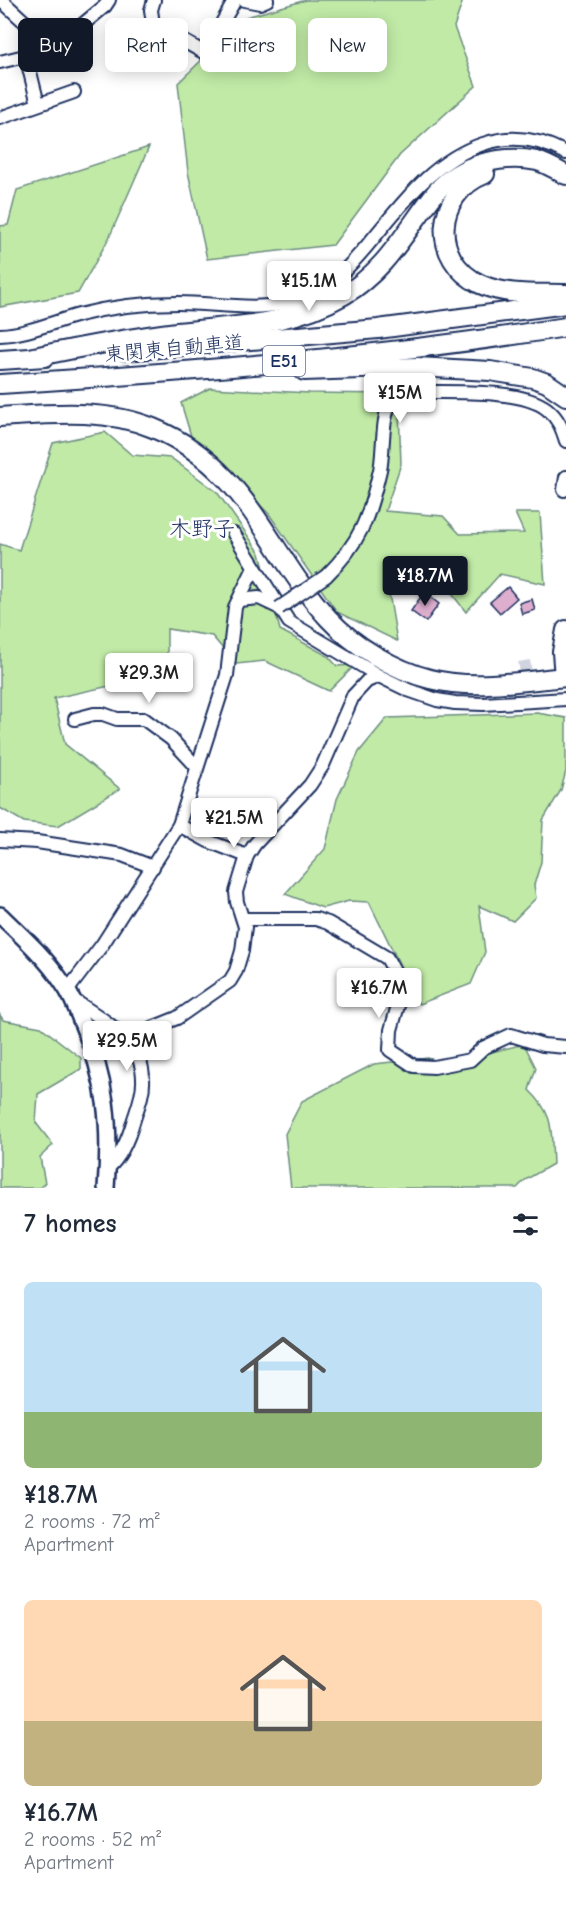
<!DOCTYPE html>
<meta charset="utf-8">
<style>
:root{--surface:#fff;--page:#f2f2f3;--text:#1f2937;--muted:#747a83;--accent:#111827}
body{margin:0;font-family:"Comic Neue","Klee One",sans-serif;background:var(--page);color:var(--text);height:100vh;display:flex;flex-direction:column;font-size:22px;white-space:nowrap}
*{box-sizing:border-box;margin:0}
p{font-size:20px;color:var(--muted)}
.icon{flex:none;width:33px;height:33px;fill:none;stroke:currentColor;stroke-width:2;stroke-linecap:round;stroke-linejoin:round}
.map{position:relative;height:1188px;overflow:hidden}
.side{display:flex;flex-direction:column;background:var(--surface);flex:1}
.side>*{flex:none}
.hud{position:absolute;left:18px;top:18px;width:531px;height:54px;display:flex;gap:12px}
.price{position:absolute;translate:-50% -51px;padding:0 14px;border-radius:6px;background:#fff;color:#222;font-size:20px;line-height:39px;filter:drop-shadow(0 2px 3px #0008)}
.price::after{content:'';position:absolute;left:50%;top:36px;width:18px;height:14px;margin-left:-9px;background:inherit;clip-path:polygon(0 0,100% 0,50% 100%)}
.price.on{background:var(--accent);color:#fff}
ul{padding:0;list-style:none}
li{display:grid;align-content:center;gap:12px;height:318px;padding:0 24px}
li span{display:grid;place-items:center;height:186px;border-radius:9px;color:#555}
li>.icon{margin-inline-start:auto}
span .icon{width:108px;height:108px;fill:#fffc;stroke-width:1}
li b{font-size:26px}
h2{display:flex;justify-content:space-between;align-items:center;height:72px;padding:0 24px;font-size:26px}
.chip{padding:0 21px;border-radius:9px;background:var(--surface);box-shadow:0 3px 15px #0003;font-size:21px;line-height:54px}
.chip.on{background:var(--accent);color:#fff}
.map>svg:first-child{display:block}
.green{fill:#c0eaa6;stroke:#6e8c82;stroke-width:1.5}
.building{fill:#deaecf;stroke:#1b2f5e;stroke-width:1.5}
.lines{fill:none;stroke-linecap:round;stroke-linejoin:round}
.minor-tunnel{stroke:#d1d5df;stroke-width:12;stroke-dasharray:12 6;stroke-linecap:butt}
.minor-casing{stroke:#1b2f5e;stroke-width:16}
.major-casing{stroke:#1b2f5e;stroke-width:20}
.highway-casing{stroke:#1b2f5e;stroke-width:22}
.minor{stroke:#fff;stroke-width:12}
.major{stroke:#fff;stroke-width:15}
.highway{stroke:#fff;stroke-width:18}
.minor-bridge-casing{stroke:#1b2f5e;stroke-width:16;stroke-linecap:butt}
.minor-bridge{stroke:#fff;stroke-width:12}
.labels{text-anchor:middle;stroke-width:6;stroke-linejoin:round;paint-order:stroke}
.shield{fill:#fff;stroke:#5f6d8e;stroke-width:1.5}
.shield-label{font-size:18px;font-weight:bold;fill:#1b2f5e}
.street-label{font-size:20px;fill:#1b2f5e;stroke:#fff}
.quarter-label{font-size:22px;fill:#1b2f5e;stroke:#fff}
</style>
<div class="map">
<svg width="566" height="1188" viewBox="0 0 566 1188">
<rect width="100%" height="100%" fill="#fff"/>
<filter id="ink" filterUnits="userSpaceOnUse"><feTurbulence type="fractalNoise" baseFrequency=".0167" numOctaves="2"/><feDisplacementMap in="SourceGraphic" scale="12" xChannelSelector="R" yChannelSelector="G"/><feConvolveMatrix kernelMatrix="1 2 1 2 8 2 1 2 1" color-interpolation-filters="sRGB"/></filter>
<g filter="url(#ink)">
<g class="green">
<path d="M306,0H463L454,27L476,86L400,155L333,245L207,259L188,172L178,83L246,17Z"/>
<path d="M149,147L109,238L78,293L0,307V226L8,225L17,190Z"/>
<path d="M210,388L310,393L391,394L399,410L401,464L385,511L443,516L460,534L524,533L515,513H540L545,584L500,574L466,612L436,573L389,593L397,641L337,612L269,514L191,436L181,403Z"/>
<path d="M105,432L132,455L171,458L217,492L260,553L280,630L328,656L337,666L355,665L329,691L265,661L236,664L212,636L167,629V678L119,684L54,698L65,744L120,789L58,826L24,822L0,808V544L19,550L53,443Z"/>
<path d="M537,713L566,718V771L561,790L543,820L541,862L534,885L536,898L513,921L479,906L485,952L471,984L419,1004L369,902L349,901L323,908L285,894L325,849L337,799L359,752L387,718Z"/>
<path d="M0,1015L3,1020L41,1027L81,1058V1069L38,1094L36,1123L53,1145L40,1157L45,1183L39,1188H0Z"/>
<path d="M524,1044L536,1068L529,1090C555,1115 551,1130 553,1164L525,1180L517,1188H291L285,1134L302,1101L374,1064L428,1058L456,1067L484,1054Z"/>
</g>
<g class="building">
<path d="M508,587L517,598L500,613L490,602Z"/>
<path d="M424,592L439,604L426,622L411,611Z"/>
<path d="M532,599L535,610L522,614L519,603Z"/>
</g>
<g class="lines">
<path class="minor-tunnel" d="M524,661L531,701"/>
<defs>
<g id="minor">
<path d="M1,0L53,48"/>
<path d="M154,0L151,10L153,24L205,53L235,0"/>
<path d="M244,0L260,3L267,0"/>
<path d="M26,56L38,104"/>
<path d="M0,62L45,51L58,45L105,6L109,0"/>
<path d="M0,118L74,92"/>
<path d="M0,335C27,334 53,322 79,315C110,307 146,303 178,303C220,303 263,314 303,298C330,288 348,268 366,247C400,207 431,161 483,144C512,134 540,139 566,153"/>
<path d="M564,490L566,477"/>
<path d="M234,534L289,622L379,676L408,690L437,700L455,703L483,704L566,699"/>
<path d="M326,576C361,542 369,517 380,470C384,453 381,414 392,401C394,398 399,395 402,392C439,393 520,387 547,409C558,418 562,428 566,441"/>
<path d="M239,600L259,598L278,607"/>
<path d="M75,719L94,714H103L117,719H144L171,739L197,767"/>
<path d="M179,825L208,841L247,856"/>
<path d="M0,840L37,842L122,855L153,867"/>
<path d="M243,919H316L328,923L387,958L403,988L391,1030L390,1050L414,1066L434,1067L470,1060L483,1048L511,1035L543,1045L566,1047"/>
<path d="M67,991L102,945L179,825L227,675L235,607L254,568"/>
<path d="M72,999C101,1019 143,1039 143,1079C144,1092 138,1107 134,1119C129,1137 122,1156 108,1168"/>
<path d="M127,1038L177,1018L230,981L236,971L242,951L245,927L237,902L236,892L247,856L255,844L310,785L323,765L353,696L367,681L379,676"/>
</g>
<path id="major" d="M0,915C22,936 45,957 62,982C71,994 77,1009 82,1023C107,1080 111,1126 106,1188"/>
<g id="highway">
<path d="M485,174C434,194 430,260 480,284C506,296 538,293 566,294"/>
<path d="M126,351L378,329L566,304"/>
<path d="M34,357C81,347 129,338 177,332C236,325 290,326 344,295C388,269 406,229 437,191C460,164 503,154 537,161C547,164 557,170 566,175"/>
<path d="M0,360L45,357"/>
<path d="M304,371L417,367L490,371L533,378L547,383L566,396"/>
<path d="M0,384C189,372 379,357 566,327"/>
<path d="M0,417C50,414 105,408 153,428C248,467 266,551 329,619C354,646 394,670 430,679C474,690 522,681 566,677"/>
<path d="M564,677L562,652L566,630"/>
</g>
</defs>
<use href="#minor" class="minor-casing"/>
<use href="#major" class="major-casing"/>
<use href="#highway" class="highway-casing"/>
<use href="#minor" class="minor"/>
<use href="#major" class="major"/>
<use href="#highway" class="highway"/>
<defs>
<path id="minor-bridge" d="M279,608L326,576"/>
</defs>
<use href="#minor-bridge" class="minor-bridge-casing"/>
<use href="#minor-bridge" class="minor-bridge"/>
</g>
</g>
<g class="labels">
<rect class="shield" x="263" y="346" width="42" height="30" rx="4.5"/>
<g class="shield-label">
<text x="284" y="367">E51</text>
</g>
<g class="street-label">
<text transform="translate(174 348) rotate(-5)" y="7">東関東自動車道</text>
</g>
<g class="quarter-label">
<text x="202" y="536">木野子</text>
</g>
</g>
</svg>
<b class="price" style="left:309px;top:312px">¥15.1M</b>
<b class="price" style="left:400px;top:424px">¥15M</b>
<b class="price on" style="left:425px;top:607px">¥18.7M</b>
<b class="price" style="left:149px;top:704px">¥29.3M</b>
<b class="price" style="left:234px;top:849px">¥21.5M</b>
<b class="price" style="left:379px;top:1019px">¥16.7M</b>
<b class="price" style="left:127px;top:1072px">¥29.5M</b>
<div class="hud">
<a class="chip on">Buy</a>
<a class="chip">Rent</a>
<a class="chip">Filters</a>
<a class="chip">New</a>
</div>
</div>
<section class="side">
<h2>7 homes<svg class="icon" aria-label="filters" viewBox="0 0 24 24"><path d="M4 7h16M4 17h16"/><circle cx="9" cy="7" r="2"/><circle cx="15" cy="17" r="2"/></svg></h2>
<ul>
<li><span style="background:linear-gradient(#bfe0f5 70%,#8fb573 0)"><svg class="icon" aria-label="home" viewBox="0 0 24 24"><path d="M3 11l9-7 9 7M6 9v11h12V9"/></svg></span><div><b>¥18.7M</b><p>2 rooms · 72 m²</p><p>Apartment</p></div></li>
<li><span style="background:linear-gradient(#ffd9b3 65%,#c2b280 0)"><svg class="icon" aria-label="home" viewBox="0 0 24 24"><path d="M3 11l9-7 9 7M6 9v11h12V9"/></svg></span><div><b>¥16.7M</b><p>2 rooms · 52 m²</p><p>Apartment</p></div></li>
</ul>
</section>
